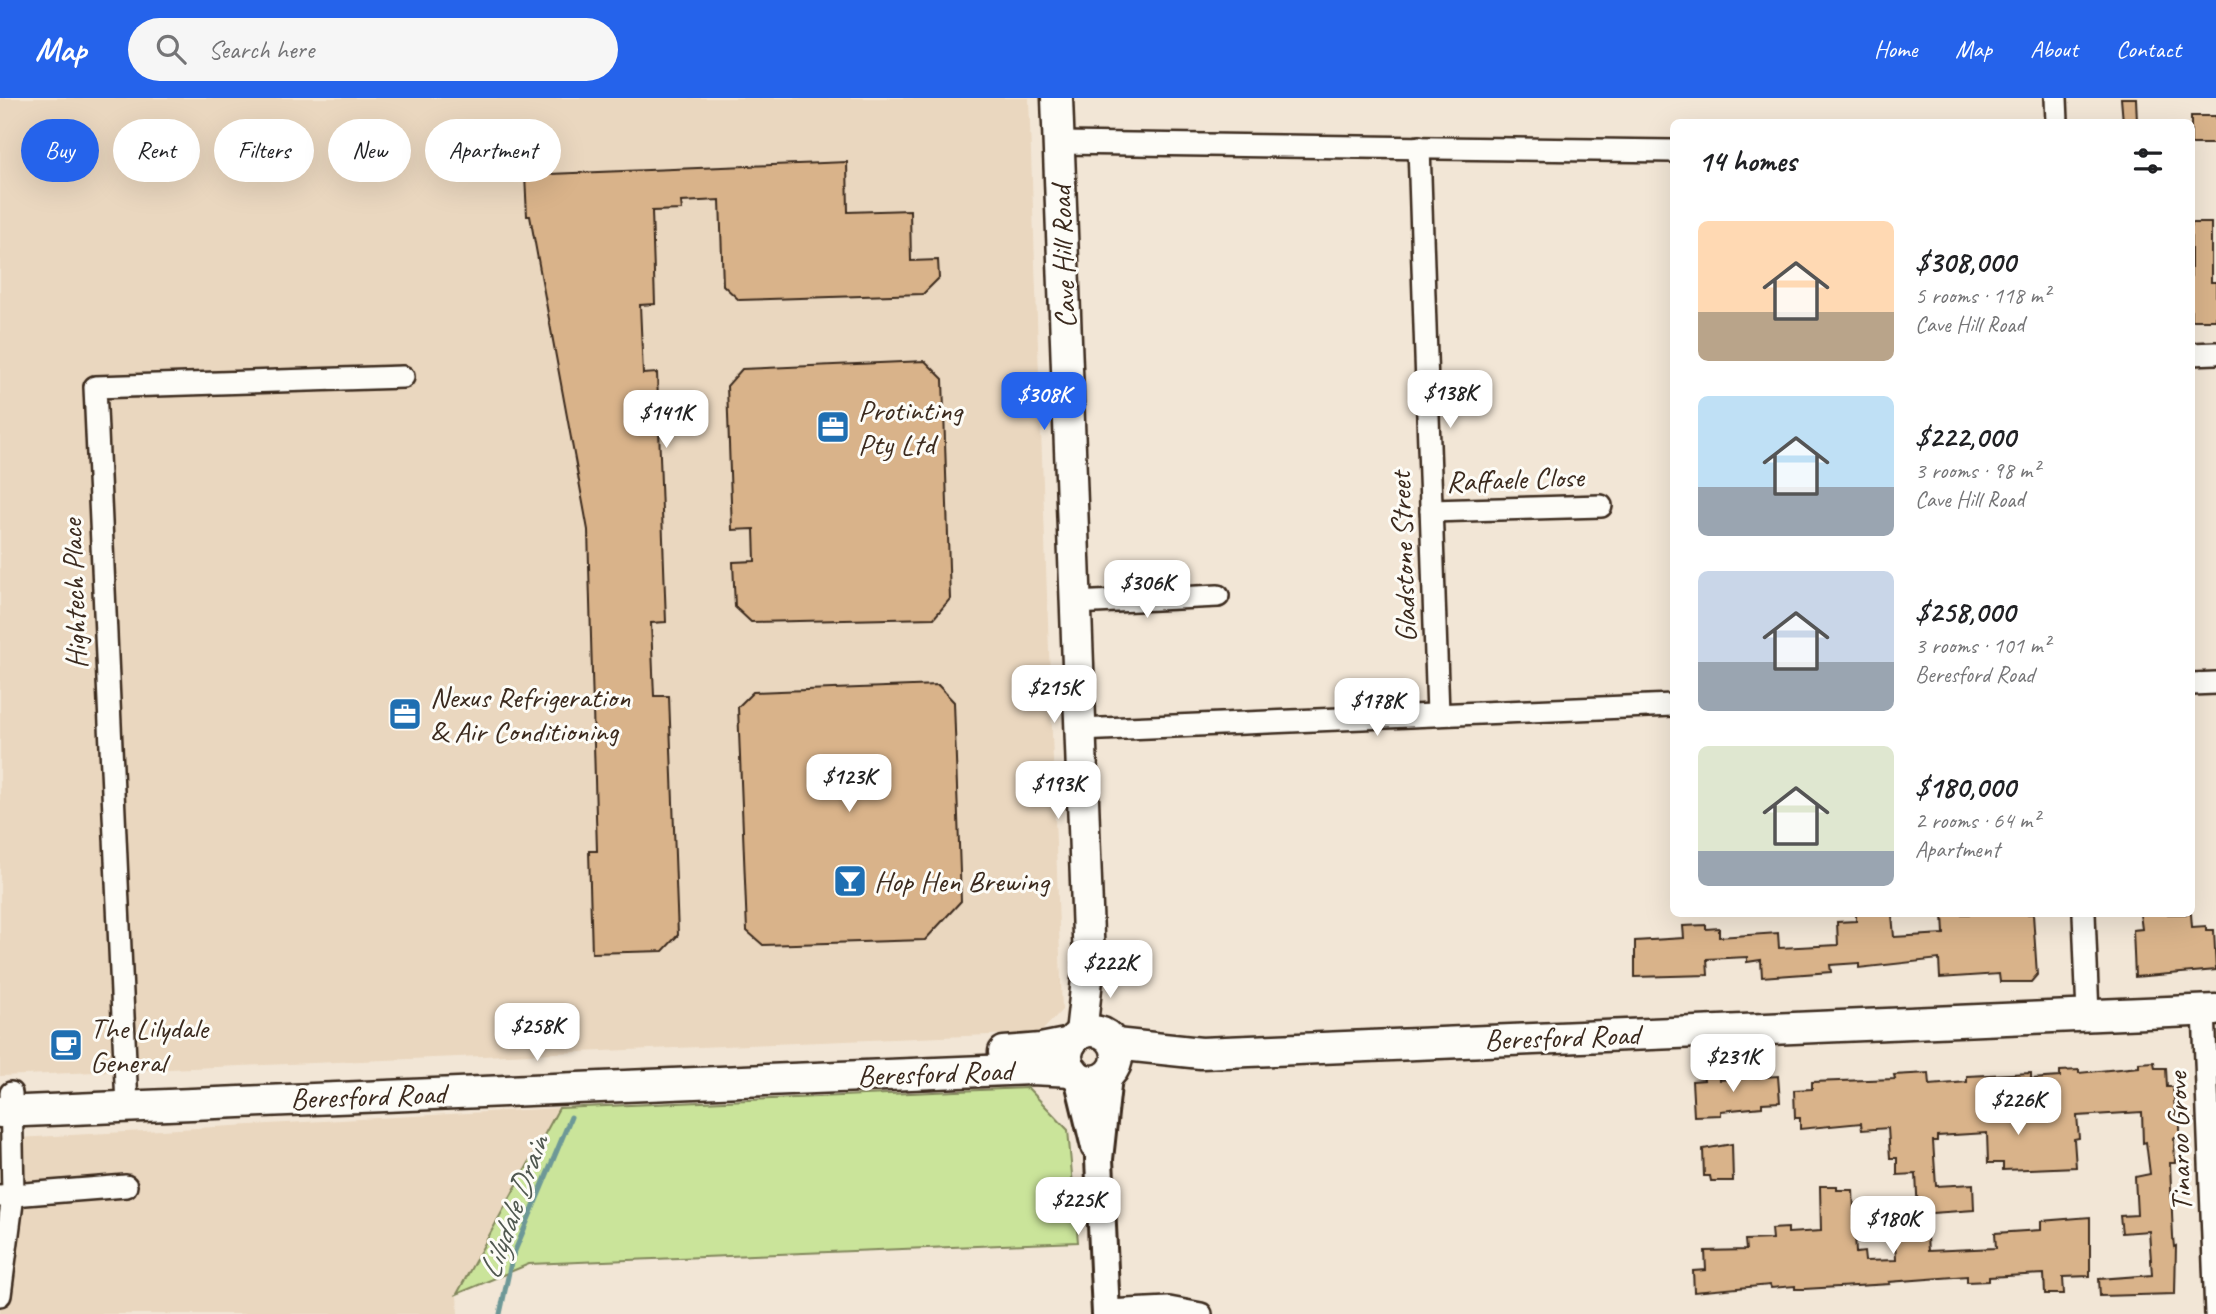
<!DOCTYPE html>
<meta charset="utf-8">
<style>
:root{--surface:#fff;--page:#f6f6f6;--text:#202124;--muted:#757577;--accent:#2563eb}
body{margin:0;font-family:Caveat,sans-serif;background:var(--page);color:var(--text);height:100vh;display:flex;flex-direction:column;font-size:26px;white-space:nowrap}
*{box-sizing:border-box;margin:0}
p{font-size:23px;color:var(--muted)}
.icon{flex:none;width:38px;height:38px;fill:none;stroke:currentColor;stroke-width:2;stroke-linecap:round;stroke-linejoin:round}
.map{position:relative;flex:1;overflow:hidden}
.panel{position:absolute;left:1670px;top:21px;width:525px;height:798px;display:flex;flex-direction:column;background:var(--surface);border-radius:10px;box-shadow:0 7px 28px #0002}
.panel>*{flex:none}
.hud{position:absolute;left:21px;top:21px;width:665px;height:63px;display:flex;gap:14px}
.price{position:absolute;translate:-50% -60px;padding:0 16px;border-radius:14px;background:#fff;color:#222;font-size:23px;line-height:46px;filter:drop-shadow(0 2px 4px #0008)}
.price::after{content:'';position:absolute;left:50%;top:42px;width:21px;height:16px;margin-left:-10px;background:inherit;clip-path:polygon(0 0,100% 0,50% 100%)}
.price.current{background:var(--accent);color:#fff}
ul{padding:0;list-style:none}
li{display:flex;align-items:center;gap:21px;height:175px;padding:0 28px}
li span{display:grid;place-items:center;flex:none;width:196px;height:140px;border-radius:10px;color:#555}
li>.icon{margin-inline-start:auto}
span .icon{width:84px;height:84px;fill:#fffc;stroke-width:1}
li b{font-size:30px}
h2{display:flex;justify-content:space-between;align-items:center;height:84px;padding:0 28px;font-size:30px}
.chip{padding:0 24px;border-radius:32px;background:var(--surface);box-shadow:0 7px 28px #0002;font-size:24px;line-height:63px}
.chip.current{background:var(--accent);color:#fff}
header{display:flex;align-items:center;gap:42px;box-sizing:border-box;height:98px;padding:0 35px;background:var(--accent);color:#fff}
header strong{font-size:33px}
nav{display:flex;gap:38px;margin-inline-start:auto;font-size:24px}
.search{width:490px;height:63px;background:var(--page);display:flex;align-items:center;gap:18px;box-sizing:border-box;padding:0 24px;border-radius:38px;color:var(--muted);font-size:26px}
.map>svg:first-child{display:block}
.built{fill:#ead7bf}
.green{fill:#cae49a;stroke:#82875c;stroke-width:2}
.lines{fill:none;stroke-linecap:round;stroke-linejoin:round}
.stream{stroke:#6d9897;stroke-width:5}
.building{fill:#d9b38a;stroke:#3b2a1e;stroke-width:2}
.minor-casing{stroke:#3b2a1e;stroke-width:26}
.tertiary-casing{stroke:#3b2a1e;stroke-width:32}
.secondary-casing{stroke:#3b2a1e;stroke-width:35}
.minor{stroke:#fdfcf7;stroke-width:21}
.tertiary{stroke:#fdfcf7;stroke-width:26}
.secondary{stroke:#fdfcf7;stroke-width:30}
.labels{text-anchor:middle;stroke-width:6;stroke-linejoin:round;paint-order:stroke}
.street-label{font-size:30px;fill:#3b2a1e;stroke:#fdfcf7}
.poi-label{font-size:30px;fill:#3b2a1e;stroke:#fdfcf7;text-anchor:start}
.water-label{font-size:32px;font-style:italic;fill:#505850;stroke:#fdfcf7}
</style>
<header>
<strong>Map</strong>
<div class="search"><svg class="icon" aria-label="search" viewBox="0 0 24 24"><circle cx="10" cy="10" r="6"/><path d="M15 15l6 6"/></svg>Search here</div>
<nav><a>Home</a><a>Map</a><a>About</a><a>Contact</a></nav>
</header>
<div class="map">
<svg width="2216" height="1216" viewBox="0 0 2216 1216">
<rect width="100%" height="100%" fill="#f2e6d6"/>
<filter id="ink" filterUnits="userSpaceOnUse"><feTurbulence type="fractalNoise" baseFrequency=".0143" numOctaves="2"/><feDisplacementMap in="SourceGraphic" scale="14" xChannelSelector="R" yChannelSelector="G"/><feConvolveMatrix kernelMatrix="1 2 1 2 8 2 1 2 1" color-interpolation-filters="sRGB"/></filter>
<g filter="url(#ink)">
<g class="built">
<path d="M0,0H1029L1062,912L1040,935L0,978Z"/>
<path d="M559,1010L457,1196L458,1216H0V1041Z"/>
</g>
<path class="green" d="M1028,990L1068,1032L1078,1144L529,1166L457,1196L559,1010Z"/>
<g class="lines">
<path class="stream" d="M500,1216L512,1160L571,1019"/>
</g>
<g class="building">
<path d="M2121,0H2136L2137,24H2123Z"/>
<rect x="2191" y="18" width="25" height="28"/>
<path d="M847,64L848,114L910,112L911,163L938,162L939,180L923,196L739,202L723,187L720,102L681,104L682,112L652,113L655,206L640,207L643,276L657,275L666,524L651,525L654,598H669L678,837L663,853L592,855L589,753H597L588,432L530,118H527L525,77Z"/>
<path d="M2191,125H2211V184H2216V222H2191Z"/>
<path d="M925,263L943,281L950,501L934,520L751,524L735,509L733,464L755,463L754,431L732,432L727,288L742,271Z"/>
<path d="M938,587L954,604L961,803L925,842L763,847L747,833L738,609L753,594Z"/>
<path d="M1856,816H1892L1894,839L1944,836L1943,816H2033L2037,877L2031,884H2000L1999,876L1940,880L1939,861L1859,870V865L1830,867L1831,874L1762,879L1761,862L1747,864V859L1707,861L1708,877L1635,879V843L1684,840L1683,828L1706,827V831L1719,830V839L1778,835L1779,850L1838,847L1837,824L1856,823Z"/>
<path d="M2140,816H2191L2192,829L2206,828V832H2214L2216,872L2135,879L2133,832L2142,831Z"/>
<path d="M2154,964L2155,970H2166L2167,989H2173L2176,1022L2180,1021V1039L2174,1040L2175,1065H2170L2173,1139L2174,1149L2176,1148L2175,1196L2100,1198L2099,1181L2152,1177L2149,1133L2122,1135L2120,1118L2137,1117L2135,1079L2150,1076L2146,1044L2143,1045L2142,1014L2077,1018L2079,1040L2074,1041L2076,1069L2003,1072V1065H1988L1987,1035L1937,1038V1043H1933L1936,1088L1973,1086L1974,1112L1918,1116L1916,1076L1897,1077V1060H1890L1888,1030L1862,1032L1861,1025L1800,1031V1020H1795L1794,992L1812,991V984L1895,981L1894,977L1929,975L1930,987L1967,984V978L2031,975V981L2060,979V973L2079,972V975L2139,969V965Z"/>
<path d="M1719,976V982L1778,978L1780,1004L1762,1005V1009L1721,1013V1017L1694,1018L1692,983L1704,982L1703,977Z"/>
<path d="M1732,1046L1733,1083H1711L1710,1078H1704L1703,1051Z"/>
<path d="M1820,1088H1837V1092H1853L1856,1155L1864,1154L1865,1163L1896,1162L1895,1140L1927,1139L1928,1153L1996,1150L1995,1135L2041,1132V1123L2090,1119V1178L2063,1179L2064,1196H2045L2044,1176L1989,1179V1183L1967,1184V1178L1889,1184L1890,1186L1804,1191H1795V1188L1771,1190L1770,1187L1694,1194L1693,1173L1706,1172L1705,1153L1746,1152L1745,1142L1772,1141L1771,1131L1788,1130V1135L1821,1133Z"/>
</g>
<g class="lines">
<defs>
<g id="minor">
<path d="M2056,0L2057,24"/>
<path d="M1059,45L1673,53"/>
<path d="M1419,49L1438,616"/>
<path d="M2191,256L2216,255"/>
<path d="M1431,413L1601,408"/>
<path d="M1075,505L1218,498"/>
<path d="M2191,586L2216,585"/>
<path d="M1079,632L1673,607"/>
<path d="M2084,816L2088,917"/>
<path d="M2204,912L2216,1216"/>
<path d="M127,1008L95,289L403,279"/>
<path d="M0,1098L126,1088"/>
<path d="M0,1197L13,1097L11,995"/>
<path d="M1106,1213L1169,1210L1201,1216"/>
</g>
<g id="tertiary">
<path d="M1078,979L1095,1049"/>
<path d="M1106,1216L1099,1061L1108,978"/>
</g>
<g id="secondary">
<path d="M1057,0L1089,864L1081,935"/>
<circle cx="1092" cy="958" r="25"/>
<path d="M1115,946L1201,955L2216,912"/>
<path d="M1004,954L1041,951L1071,945"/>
<path d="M0,1014L1031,971L1073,973"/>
</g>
</defs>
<use href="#minor" class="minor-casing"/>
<use href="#tertiary" class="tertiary-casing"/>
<use href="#secondary" class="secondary-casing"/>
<use href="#minor" class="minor"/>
<use href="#tertiary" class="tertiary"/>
<use href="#secondary" class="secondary"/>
</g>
</g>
<defs>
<symbol id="office-square" viewBox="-11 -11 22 22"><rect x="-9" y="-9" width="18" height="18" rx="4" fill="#1f6fb2" stroke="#fdfcf7"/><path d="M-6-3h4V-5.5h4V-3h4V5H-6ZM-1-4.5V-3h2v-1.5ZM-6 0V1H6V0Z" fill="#fff"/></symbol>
<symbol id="bar-square" viewBox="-11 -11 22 22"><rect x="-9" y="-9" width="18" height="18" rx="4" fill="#1f6fb2" stroke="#fdfcf7"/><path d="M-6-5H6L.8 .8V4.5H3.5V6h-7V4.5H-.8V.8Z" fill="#fff"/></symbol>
<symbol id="cafe-square" viewBox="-11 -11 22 22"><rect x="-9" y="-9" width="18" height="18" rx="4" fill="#1f6fb2" stroke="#fdfcf7"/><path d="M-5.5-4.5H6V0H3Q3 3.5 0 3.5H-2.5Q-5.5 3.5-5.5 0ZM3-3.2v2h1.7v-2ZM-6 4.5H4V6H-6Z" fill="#fff"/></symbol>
</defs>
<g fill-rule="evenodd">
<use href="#office-square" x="814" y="310" width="38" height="38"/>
<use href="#office-square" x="386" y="597" width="38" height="38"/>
<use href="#bar-square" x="831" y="764" width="38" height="38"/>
<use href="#cafe-square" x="47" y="928" width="38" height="38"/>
</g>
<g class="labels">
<g class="street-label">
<text transform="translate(1063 159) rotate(-92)" y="10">Cave Hill Road</text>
<text transform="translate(1515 381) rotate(-2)" y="10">Raffaele Close</text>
<text transform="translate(1403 459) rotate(-92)" y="10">Gladstone Street</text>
<text transform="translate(74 496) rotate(-92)" y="10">Hightech Place</text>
<text transform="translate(1562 939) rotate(-2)" y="10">Beresford Road</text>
<text transform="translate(935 975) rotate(-2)" y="10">Beresford Road</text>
<text transform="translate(368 998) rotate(-2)" y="10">Beresford Road</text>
<text transform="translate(2179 1044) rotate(-92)" y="10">Tinaroo Grove</text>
</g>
<g class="poi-label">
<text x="858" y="322">Protinting<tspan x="858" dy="34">Pty Ltd</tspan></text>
<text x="430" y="609">Nexus Refrigeration<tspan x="430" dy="34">&amp; Air Conditioning</tspan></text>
<text x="874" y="793">Hop Hen Brewing</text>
<text x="90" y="940">The Lilydale<tspan x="90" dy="34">General</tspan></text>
</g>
<g class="water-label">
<text transform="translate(513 1109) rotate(-70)" y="11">Lilydale Drain</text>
</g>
</g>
</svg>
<b class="price" style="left:1450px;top:332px">$138K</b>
<b class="price current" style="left:1044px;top:334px">$308K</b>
<b class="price" style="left:666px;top:352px">$141K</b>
<b class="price" style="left:1147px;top:522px">$306K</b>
<b class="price" style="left:1054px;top:627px">$215K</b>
<b class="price" style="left:1377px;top:640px">$178K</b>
<b class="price" style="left:849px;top:716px">$123K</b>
<b class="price" style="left:1058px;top:723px">$193K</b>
<b class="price" style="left:1110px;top:902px">$222K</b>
<b class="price" style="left:537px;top:965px">$258K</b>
<b class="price" style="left:1733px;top:996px">$231K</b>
<b class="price" style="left:2018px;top:1039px">$226K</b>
<b class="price" style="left:1078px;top:1139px">$225K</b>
<b class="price" style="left:1893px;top:1158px">$180K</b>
<div class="hud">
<a class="chip current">Buy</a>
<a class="chip">Rent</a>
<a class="chip">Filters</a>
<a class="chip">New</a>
<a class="chip">Apartment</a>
</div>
<section class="panel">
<h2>14 homes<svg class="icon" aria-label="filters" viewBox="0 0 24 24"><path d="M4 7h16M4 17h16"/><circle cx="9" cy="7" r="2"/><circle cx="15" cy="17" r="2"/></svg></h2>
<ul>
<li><span style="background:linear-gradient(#ffd9b3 65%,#b9a48a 0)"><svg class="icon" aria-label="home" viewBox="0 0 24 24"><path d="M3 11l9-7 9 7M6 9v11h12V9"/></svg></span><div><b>$308,000</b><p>5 rooms · 118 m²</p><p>Cave Hill Road</p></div></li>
<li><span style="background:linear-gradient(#bfe0f5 65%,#9aa5b1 0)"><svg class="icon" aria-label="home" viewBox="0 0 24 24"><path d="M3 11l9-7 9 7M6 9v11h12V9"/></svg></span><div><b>$222,000</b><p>3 rooms · 98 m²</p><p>Cave Hill Road</p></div></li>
<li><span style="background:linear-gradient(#c9d6e8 65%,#9aa5b1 0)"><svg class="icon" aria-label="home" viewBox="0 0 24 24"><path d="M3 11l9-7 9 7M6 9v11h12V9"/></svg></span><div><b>$258,000</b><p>3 rooms · 101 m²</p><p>Beresford Road</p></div></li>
<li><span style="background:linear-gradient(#dfe7d0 75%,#9aa5b1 0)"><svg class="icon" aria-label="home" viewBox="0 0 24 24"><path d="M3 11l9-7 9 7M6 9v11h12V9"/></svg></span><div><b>$180,000</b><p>2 rooms · 64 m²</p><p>Apartment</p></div></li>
</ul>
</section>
</div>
